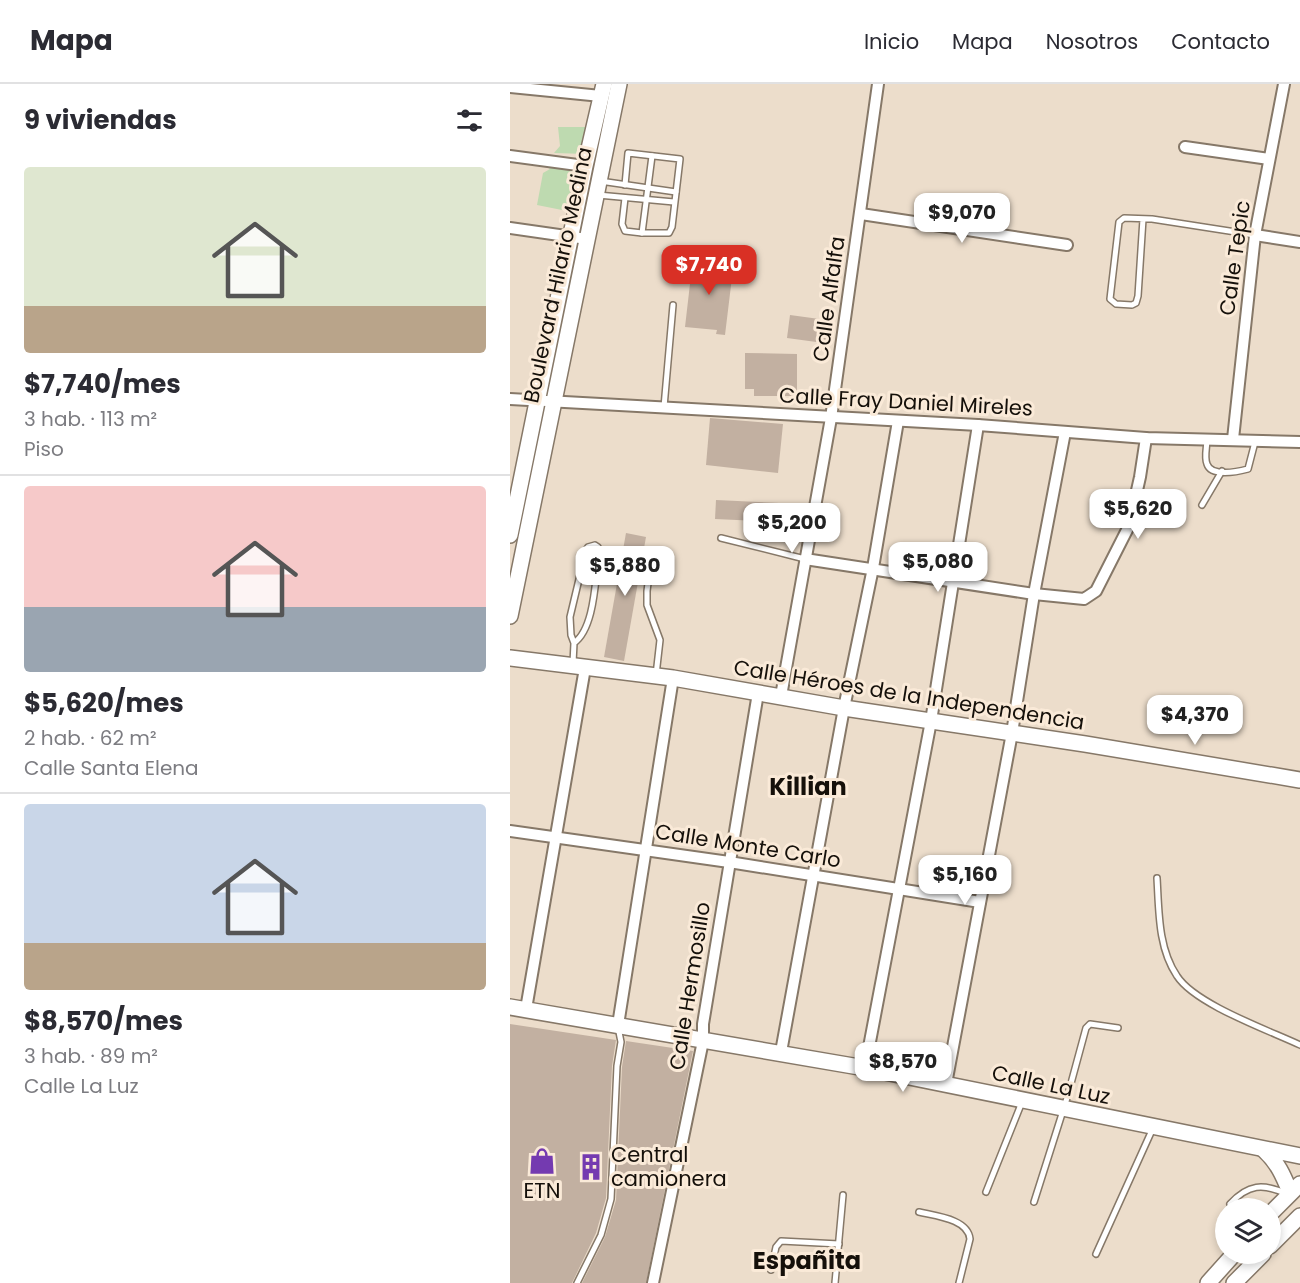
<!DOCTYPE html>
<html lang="es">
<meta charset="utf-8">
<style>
:root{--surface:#fff;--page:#f7f7f7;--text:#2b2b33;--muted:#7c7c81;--line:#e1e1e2;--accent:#d93025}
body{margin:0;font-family:Poppins,sans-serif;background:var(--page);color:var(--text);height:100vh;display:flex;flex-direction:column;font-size:22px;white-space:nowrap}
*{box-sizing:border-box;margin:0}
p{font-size:20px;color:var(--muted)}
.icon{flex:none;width:33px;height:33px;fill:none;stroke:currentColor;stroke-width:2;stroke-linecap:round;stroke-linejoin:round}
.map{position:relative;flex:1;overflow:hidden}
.drawer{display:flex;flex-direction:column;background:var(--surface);width:510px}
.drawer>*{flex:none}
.controls{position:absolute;left:705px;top:1114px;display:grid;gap:12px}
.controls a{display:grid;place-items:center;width:66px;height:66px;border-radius:50%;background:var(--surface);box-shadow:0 3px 9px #0003;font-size:30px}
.price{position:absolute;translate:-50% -51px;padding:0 14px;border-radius:12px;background:#fff;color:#222;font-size:20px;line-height:39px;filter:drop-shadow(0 2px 3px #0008)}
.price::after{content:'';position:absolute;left:50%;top:36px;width:18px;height:14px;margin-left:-9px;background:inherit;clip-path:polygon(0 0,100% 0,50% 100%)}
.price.on{background:var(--accent);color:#fff}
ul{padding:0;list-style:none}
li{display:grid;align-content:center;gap:12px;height:318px;padding:0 24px}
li+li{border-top:2px solid var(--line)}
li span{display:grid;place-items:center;height:186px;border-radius:6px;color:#555}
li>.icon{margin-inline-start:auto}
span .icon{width:108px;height:108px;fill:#fffc;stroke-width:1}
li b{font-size:26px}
h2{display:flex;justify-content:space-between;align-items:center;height:72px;padding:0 24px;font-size:26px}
header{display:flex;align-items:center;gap:36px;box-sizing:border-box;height:84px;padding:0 30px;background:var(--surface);border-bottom:2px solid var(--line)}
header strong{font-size:28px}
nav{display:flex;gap:33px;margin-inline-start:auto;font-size:21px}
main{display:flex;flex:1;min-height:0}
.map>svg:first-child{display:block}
.green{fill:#bedab0}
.building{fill:#c2b0a1}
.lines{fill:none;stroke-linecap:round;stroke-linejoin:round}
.lane-casing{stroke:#867868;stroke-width:8}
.street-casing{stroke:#867868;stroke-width:14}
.secondary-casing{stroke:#867868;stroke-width:18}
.lane{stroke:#fff;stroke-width:5}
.street{stroke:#fff;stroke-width:10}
.secondary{stroke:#fff;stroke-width:15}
.labels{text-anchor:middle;stroke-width:6;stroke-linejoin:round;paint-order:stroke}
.street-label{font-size:21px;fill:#15100a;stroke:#faead8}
.poi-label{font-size:21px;fill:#15100a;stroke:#faead8;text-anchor:start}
.quarter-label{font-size:24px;font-weight:bold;fill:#15100a;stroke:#faead8}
</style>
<header>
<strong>Mapa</strong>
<nav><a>Inicio</a><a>Mapa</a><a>Nosotros</a><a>Contacto</a></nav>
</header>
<main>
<section class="drawer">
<h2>9 viviendas<svg class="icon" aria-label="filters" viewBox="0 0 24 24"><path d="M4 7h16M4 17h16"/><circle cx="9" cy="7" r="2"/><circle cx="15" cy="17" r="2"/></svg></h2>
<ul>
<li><span style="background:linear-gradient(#dfe7d0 75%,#b9a48a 0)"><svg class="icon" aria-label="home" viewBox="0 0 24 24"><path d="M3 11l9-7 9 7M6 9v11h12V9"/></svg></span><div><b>$7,740/mes</b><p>3 hab. · 113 m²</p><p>Piso</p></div></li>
<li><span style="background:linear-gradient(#f6c9c9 65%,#9aa5b1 0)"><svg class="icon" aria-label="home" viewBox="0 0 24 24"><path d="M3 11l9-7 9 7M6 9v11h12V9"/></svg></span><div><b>$5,620/mes</b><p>2 hab. · 62 m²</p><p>Calle Santa Elena</p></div></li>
<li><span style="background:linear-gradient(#c9d6e8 75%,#b9a48a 0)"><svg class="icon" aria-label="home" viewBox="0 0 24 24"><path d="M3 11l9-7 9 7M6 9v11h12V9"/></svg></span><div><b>$8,570/mes</b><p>3 hab. · 89 m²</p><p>Calle La Luz</p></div></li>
</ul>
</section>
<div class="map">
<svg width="790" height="1199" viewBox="0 0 790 1199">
<rect width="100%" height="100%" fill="#ecddcb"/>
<g class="green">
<path d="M48,43H83L77,70L44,69L50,62Z"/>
<path d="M37,83L71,88L62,128L27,121L33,89L40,85Z"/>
</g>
<g class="building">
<path d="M183,174L204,176L203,182L223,185L215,251L206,250L207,246L175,243Z"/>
<path d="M280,231L324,237L321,260L277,254Z"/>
<path d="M235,269L287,270V312H244V305H235Z"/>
<path d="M200,334L273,340L268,389L196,381Z"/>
<path d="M206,416L269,419L268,438L205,435Z"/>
<path d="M116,449L136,453L114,577L94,573Z"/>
<path d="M0,940L106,956L102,982L96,1114L86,1149L62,1199H0Z"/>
<path d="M116,957L183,967L136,1199H72L95,1153L106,1116L112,983Z"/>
</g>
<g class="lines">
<defs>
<g id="lane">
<path d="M90,97L166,108"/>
<path d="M115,101L118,69L170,75L162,143L159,149H132L115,147L112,140L115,114"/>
<path d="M88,111L164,118"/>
<path d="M633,135L628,212L626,219L622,221L606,220L600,215L609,138L614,134L642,135L745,151"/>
<path d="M132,149L142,72"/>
<path d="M154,323L163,221"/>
<path d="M697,355C697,363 694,373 697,380C701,393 727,388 738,385L745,358"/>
<path d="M692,421L712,387"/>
<path d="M211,454L295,475"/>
<path d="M140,484L137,507V521L150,556L146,591"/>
<path d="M63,579L64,559L61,551L60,533L76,466L78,463L85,461L88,463L89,470C85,495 85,544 64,559"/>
<path d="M647,794C649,827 648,864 667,892C685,920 758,946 790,961"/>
<path d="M476,1108L512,1018"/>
<path d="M524,1118L557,1014L576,944L580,940L608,944"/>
<path d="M720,1120C738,1100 753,1099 777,1110"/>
<path d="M409,1128C426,1132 458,1135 460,1155L449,1199"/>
<path d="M586,1170L643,1044"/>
<path d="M261,1186L266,1163L271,1157L329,1160"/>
<path d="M67,1199L91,1151L101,1115L107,982L111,958L108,943"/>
<path d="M325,1199L333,1111"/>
</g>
<g id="street">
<path d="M0,3L91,12"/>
<path d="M675,63L759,75"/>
<path d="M0,72L75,82"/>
<path d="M351,130L557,161"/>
<path d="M0,144L77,155"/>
<path d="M745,151L790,158"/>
<path d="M0,315L468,341L636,354L790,358"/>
<path d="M723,355L745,151L774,0"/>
<path d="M295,475L524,510L574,515L586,507L619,442L630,393L636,354"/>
<path d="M271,612L321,334L368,0"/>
<path d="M0,747L219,778L470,818"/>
<path d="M16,925L75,584"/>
<path d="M108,941L163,594"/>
<path d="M271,968L334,624L363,484L388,337"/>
<path d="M355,984L421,637L468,341"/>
<path d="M436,1000L502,649L524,510L555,348"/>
<path d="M143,1199L193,957V940L248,609"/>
</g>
<g id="secondary">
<path d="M0,451L75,82L94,0"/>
<path d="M0,532L109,0"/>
<path d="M0,574L163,594L334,624L575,660L790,696"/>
<path d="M0,923L355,984L790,1072"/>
<path d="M754,1066C768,1079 773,1091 780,1108"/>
<path d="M760,1130L790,1100"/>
<path d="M760,1162L790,1132"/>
<path d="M698,1199L724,1170"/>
<path d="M724,1199L753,1170"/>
</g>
</defs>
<use href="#lane" class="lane-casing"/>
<use href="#street" class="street-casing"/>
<use href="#secondary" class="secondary-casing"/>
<use href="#lane" class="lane"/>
<use href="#street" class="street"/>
<use href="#secondary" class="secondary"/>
</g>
<defs>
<symbol id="shop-bare" viewBox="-9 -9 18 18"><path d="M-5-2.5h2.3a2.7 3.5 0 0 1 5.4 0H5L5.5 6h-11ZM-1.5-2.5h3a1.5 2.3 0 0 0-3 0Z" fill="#743ab0" stroke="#faead8" stroke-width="2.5" paint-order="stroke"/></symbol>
<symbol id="building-bare" viewBox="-9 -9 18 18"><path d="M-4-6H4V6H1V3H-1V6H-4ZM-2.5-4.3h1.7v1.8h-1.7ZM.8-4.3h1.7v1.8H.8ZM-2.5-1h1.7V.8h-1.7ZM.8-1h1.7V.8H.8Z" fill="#743ab0" stroke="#faead8" stroke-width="2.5" paint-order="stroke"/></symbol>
</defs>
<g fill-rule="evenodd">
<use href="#shop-bare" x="13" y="1058" width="38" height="38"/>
<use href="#building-bare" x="62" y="1064" width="38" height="38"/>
</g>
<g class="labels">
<g class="street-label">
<text transform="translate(725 174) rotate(-82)" y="7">Calle Tepic</text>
<text transform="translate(48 191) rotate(-78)" y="7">Boulevard Hilario Medina</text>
<text transform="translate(319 215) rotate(-82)" y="7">Calle Alfalfa</text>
<text transform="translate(396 318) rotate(3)" y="7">Calle Fray Daniel Mireles</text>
<text transform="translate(399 611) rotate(9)" y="7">Calle Héroes de la Independencia</text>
<text transform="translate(238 762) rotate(9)" y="7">Calle Monte Carlo</text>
<text transform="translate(180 902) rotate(-81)" y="7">Calle Hermosillo</text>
<text transform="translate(541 1001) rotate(12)" y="7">Calle La Luz</text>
</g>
<g class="poi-label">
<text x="101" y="1078">Central<tspan x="101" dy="24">camionera</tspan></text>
<text x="32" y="1114" text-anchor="middle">ETN</text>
</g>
<g class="quarter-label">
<text x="298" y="711">Killian</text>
<text x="297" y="1185">Españita</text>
</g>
</g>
</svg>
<div class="controls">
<a><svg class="icon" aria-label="layers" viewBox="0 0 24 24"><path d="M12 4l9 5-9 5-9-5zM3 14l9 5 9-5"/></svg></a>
</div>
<b class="price" style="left:452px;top:160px">$9,070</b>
<b class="price on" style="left:199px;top:212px">$7,740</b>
<b class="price" style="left:628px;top:456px">$5,620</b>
<b class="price" style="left:282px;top:470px">$5,200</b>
<b class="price" style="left:428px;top:509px">$5,080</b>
<b class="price" style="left:115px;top:513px">$5,880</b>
<b class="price" style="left:685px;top:662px">$4,370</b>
<b class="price" style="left:455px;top:822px">$5,160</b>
<b class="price" style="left:393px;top:1009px">$8,570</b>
</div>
</main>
